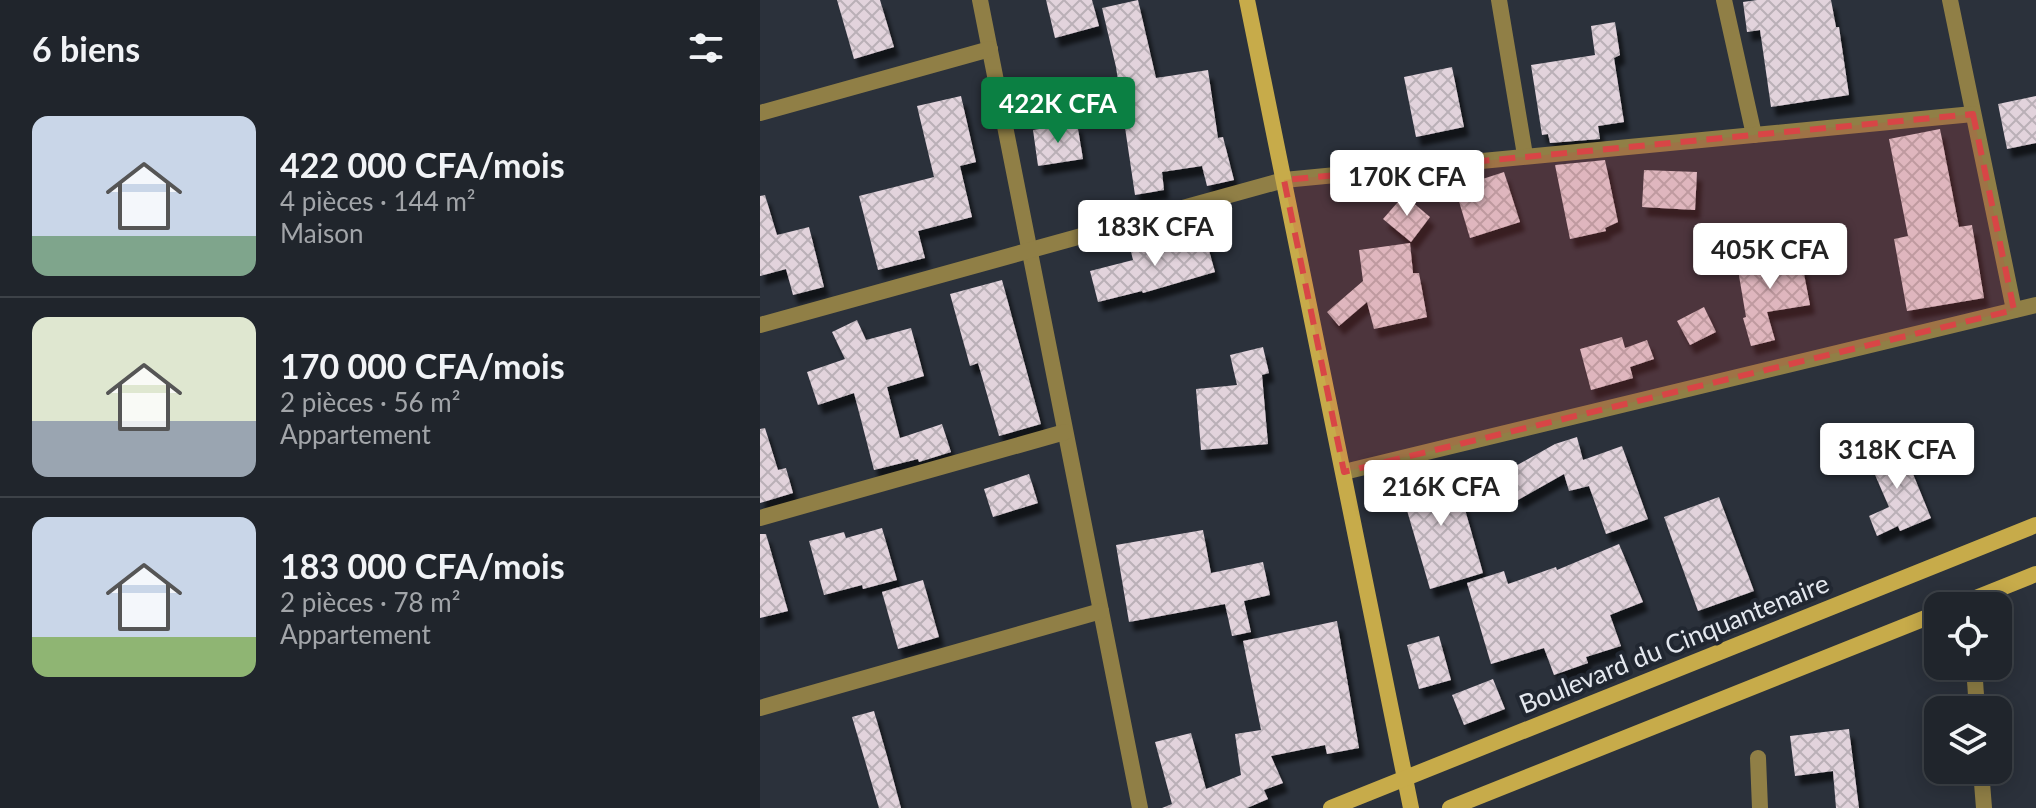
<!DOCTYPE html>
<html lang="fr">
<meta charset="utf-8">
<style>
:root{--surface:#20252c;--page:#282d34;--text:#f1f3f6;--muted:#a2a5a9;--line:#3d4248;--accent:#0b8043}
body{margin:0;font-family:Lato,sans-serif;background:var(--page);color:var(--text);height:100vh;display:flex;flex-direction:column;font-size:30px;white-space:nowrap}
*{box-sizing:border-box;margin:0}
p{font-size:26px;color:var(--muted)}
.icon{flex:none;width:44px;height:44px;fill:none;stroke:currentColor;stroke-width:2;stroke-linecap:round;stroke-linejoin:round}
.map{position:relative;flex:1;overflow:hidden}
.panel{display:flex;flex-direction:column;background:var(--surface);width:760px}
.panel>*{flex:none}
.controls{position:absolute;left:1164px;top:592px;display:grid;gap:16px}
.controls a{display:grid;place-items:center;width:88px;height:88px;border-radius:16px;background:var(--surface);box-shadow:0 4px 20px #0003,0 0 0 2px var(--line);font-size:40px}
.price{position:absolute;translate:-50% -68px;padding:0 18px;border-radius:8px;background:#fff;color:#222;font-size:26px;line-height:52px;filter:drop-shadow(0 2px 4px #0008)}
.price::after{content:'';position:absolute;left:50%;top:48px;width:24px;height:18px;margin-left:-12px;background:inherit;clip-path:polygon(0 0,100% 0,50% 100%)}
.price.active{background:var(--accent);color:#fff}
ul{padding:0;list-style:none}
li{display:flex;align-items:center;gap:24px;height:200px;padding:0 32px}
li+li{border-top:2px solid var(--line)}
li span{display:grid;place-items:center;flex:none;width:224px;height:160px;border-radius:16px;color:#555}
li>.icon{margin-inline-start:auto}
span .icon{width:96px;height:96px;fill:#fffc;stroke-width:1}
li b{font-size:34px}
h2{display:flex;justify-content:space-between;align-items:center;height:96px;padding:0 32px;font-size:34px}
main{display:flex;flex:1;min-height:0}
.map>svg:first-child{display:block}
.building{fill:url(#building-cross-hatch);filter:url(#shadow)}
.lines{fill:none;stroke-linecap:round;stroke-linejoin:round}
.street{stroke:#907f46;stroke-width:16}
.secondary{stroke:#c7ab4a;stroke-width:16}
.marked{fill:#d84546;fill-opacity:0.2;stroke:#d84546;stroke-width:6;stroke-dasharray:16 10;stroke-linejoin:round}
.labels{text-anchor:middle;stroke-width:8;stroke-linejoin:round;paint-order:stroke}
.street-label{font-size:26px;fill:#e4e8ef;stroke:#212731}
</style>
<main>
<section class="panel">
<h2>6 biens<svg class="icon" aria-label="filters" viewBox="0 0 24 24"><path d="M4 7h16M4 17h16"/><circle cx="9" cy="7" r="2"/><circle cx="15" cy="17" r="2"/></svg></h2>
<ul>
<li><span style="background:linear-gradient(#c9d6e8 75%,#7fa58c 0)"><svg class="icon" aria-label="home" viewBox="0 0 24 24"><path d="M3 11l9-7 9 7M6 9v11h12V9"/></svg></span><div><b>422 000 CFA/mois</b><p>4 pièces · 144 m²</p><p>Maison</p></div></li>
<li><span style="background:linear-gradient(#dfe7d0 65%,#9aa5b1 0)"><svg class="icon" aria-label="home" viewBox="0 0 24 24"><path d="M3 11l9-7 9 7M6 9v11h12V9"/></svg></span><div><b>170 000 CFA/mois</b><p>2 pièces · 56 m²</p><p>Appartement</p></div></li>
<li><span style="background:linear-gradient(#c9d6e8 75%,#8fb573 0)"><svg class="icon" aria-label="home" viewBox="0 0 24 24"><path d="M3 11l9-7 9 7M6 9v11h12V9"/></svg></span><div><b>183 000 CFA/mois</b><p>2 pièces · 78 m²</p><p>Appartement</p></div></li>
</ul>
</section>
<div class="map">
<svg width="1276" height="808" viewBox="0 0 1276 808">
<defs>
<pattern id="building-cross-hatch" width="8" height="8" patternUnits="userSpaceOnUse" patternTransform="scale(2)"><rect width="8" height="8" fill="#e2d3dc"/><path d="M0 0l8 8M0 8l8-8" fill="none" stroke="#bab0b7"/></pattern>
<filter id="shadow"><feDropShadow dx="5" dy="9" stdDeviation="2" flood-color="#0009"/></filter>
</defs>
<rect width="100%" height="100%" fill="#2b313b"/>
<g class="building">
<path d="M77,0H120L134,47L94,59Z"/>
<path d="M286,0H332L339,26L295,38Z"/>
<path d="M378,0L396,78L448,70L458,138L463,137L474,180L447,186L442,166L402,172L404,190L375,195L356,67L342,8Z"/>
<path d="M997,0H1071L1076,27H1079L1089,95L1011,107L1000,30L987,32L983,2Z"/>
<path d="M855,22L860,55L854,58L864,122L838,126L840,139L790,143L788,134L782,135L771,65L835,55L831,26Z"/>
<path d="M692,67L704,127L656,137L644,77Z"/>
<path d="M201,96L216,162L200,166L212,217L158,231L165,258L118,270L99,196L174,177L157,106Z"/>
<path d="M1276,96V143L1247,149L1238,104Z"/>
<path d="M317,123L323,159L278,166L273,130Z"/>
<path d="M1180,129L1199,227L1212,225L1224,298L1147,311L1134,239L1148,236L1129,139Z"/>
<path d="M845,160L858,222L845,228L846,231L810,239L795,165Z"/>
<path d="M884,170L937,172L935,210L882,207Z"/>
<path d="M744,172L760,222L710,238L695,188Z"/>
<path d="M5,195L17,235L49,227L64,287L33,295L26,269L0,276V196Z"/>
<path d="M644,195L670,217L651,242L623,219Z"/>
<path d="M444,232L455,272L383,293L382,291L338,302L330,271L373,260L371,252Z"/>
<path d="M650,243L653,273H659L667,317L614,329L607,302L579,326L567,312L603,281L599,250Z"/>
<path d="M1002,253L1004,262L1040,253L1050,305L1007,312L1015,340L991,346L983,318L986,317L976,258Z"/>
<path d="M242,280L281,424L239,436L218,363L210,366L190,294Z"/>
<path d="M944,307L956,332L930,345L917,321Z"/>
<path d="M97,320L106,340L151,328L164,376L127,387L140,438L182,424L191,452L159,462L158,459L114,470L94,393L58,405L47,372L85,359L72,332Z"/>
<path d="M862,337L865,348L887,340L894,359L870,367L873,378L831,390L820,349Z"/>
<path d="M503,347L509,373L502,375L508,444L441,450L436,389L477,385L470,355Z"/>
<path d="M5,428L18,470L26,468L33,493L0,503V429Z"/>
<path d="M817,437L823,460L862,446L888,519L846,534L829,486L809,491L804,474L758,500L748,481L757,476L752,468L795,444Z"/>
<path d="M1140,442L1171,518L1140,531L1138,526L1117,536L1109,516L1129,507L1106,454Z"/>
<path d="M693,467L723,573L670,589L639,483Z"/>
<path d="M269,474L278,503L233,517L224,489Z"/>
<path d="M959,497L994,591L938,611L904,517Z"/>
<path d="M122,528L137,580L103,589L102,585L64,595L49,541L84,532L86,538Z"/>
<path d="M443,530L451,573L503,562L510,595L484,601L491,632L472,636L465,604L369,622L356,545Z"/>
<path d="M0,534H6L28,611L0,618Z"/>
<path d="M859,544L883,602L850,615L861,646L826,657L828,663L794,675L784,648L731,664L707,583L744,571L748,584L796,567L797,570Z"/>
<path d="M163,580L179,637L138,649L122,592Z"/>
<path d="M577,621L599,748L567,754L565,745L511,756L523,783L504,790L508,799L487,808H402L412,804L395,742L431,733L446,789L481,775L475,734L501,730L483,641Z"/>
<path d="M679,636L691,680L659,689L647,645Z"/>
<path d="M733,679L745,709L704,725L692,695Z"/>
<path d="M114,711L127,756L141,808H119L92,717Z"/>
<path d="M1089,729L1099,808H1076L1073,771L1035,776L1030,736Z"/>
</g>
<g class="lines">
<g class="street">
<path d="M220,0L380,808"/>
<path d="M739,0L765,155"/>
<path d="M964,0L994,135"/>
<path d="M1190,0L1254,310"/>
<path d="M0,113L230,49"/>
<path d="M0,325L524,180L1213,114"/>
<path d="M584,472L1276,305"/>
<path d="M0,518L305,432"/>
<path d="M1214,666L1217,710"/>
<path d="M0,708L341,611"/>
<path d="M998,758L1000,808"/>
<path d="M1221,770L1224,808"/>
</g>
<g class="secondary">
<path d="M487,0L651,808"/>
<path d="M1196,606L1276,574"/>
<path d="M571,808L1276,525"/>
<path d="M690,808L1178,613"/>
</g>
</g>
<path class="marked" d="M1213,114L1254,310L584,472L524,180Z"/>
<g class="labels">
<g class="street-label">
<text transform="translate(914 644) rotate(-22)" y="9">Boulevard du Cinquantenaire</text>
</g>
</g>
</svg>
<div class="controls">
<a><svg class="icon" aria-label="locate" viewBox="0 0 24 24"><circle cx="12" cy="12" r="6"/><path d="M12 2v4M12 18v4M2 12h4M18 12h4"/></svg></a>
<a><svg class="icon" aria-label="layers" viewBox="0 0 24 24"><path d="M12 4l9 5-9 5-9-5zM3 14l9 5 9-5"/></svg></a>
</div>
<b class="price active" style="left:298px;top:145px">422K CFA</b>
<b class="price" style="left:647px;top:218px">170K CFA</b>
<b class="price" style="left:395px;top:268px">183K CFA</b>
<b class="price" style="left:1010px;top:291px">405K CFA</b>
<b class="price" style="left:1137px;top:491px">318K CFA</b>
<b class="price" style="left:681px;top:528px">216K CFA</b>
</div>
</main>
